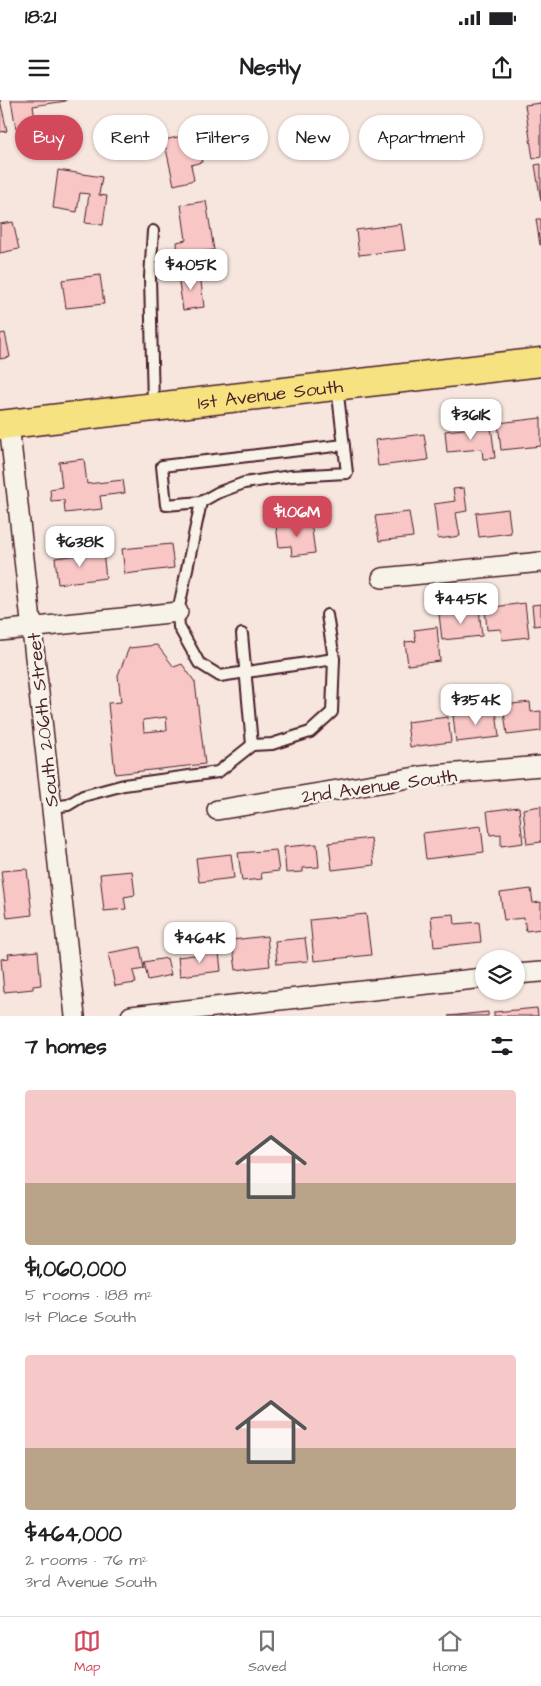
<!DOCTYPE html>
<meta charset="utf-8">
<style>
:root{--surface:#fff;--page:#f6f6f6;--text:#202124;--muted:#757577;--line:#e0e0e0;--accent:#d1495b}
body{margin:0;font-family:"Architects Daughter",sans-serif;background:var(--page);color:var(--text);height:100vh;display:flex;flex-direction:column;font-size:19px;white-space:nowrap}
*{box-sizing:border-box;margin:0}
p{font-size:16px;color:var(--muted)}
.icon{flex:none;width:28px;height:28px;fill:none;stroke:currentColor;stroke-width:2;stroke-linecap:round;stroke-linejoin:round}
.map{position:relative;height:916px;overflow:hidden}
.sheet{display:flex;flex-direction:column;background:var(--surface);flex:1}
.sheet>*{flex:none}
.guide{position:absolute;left:15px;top:15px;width:511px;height:45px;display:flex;gap:10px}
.controls{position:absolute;left:475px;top:850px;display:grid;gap:10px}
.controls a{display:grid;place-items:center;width:50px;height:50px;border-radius:50%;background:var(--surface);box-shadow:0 1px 4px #0004;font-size:25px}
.price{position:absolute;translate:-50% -42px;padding:0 11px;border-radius:10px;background:#fff;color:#222;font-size:16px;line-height:32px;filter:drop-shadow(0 1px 2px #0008)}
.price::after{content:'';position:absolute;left:50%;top:30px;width:15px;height:11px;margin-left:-8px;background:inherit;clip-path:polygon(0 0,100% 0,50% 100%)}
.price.current{background:var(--accent);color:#fff}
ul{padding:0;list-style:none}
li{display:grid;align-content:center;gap:10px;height:265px;padding:0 25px}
li span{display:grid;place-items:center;height:155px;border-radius:5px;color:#555}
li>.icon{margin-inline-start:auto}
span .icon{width:90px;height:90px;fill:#fffc;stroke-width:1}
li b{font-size:21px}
h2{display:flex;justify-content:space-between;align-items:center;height:60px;padding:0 25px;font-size:21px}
.chip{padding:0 18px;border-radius:22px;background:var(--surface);box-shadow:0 1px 4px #0004;font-size:18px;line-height:45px}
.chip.current{background:var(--accent);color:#fff}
.status{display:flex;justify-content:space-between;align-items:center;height:35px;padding:0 25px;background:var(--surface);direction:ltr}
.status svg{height:14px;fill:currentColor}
header{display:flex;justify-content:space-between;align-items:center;height:65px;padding:0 25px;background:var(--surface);font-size:22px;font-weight:700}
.tab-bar{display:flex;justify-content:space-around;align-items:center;height:70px;border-top:1px solid var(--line);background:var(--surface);font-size:14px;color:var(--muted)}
.tab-bar a{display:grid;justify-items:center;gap:2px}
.tab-bar .current{color:var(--accent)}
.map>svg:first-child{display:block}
.building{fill:#f7c6c5;stroke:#4a1f2b;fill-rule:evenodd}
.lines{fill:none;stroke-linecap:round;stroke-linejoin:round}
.service-casing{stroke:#4a1f2b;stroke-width:14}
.minor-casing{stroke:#4a1f2b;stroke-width:22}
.primary-casing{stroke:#4a1f2b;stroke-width:31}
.service{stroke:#f7f3e8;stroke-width:10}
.minor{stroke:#f7f3e8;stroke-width:19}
.primary{stroke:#f6e281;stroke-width:28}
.labels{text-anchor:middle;stroke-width:5;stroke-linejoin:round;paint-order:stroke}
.street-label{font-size:19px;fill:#4a1f2b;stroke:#f7f3e8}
</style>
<div class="status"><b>18:21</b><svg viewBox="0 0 49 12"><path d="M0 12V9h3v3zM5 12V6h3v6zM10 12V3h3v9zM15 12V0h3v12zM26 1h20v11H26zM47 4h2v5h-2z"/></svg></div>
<header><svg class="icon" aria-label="menu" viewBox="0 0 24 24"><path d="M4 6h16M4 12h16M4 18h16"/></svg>Nestly<svg class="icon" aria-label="share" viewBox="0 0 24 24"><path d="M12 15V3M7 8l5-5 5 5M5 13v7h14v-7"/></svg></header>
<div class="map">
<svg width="541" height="916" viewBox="0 0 541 916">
<rect width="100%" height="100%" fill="#f7e6de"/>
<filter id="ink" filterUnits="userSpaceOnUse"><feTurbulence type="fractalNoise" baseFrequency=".02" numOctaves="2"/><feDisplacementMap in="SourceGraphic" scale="10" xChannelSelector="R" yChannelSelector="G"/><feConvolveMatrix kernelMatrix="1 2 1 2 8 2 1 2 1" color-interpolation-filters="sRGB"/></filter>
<g filter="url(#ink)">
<g class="building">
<path d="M0,0L7,31L0,32Z"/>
<path d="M11,0H66V1L33,6L36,26L16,29Z"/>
<path d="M541,3V57L533,59L525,5Z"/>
<path d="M196,33L202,62L191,65L194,80L174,85L164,40Z"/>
<path d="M541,64V101L535,65Z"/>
<path d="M58,70L102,77L99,95L107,96L103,125L85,123L89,94L80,93L77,112L53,108Z"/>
<path d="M206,101L214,150L178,155L177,142L186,140L181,105Z"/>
<path d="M536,119H541V145H540Z"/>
<path d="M13,122L19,149L0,153V124Z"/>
<path d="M401,124L405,150L359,155L356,130Z"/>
<path d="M200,173L204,207L183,210L178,176Z"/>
<path d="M100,175L104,204L66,208L62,180Z"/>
<path d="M5,233L10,257L0,259V234Z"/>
<path d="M541,318V346L501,350L498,323Z"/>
<path d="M491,326L495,358L483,359L482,349L447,352L445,331Z"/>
<path d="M424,334L428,360L378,366L375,340Z"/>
<path d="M84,359L87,384L123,380L125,393L100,396L102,409L65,413L64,400L51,401L50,389L62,387L59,362Z"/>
<path d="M464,388L467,411L456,413L460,436L438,439L434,404L455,401L453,389Z"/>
<path d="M508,409L511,433L479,437L476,413Z"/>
<path d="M409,412L413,437L379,441L375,416Z"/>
<path d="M311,422L315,453L292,456L291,446L279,447L276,426Z"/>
<path d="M171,444L174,468L125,474L122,449Z"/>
<path d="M103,452L106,478L58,484L55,458Z"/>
<path d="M525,503L529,537L502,540L501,529L487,530L485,508Z"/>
<path d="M541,504V525L534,526L532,505Z"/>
<path d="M479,509L482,536L442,540L439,514Z"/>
<path d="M437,527L440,561L408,565L405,542L416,541L414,530Z"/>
<path d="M157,545L174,567L182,564L195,582L205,664L115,674L108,603L121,602L118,575L129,548ZM166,617L167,630L144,632L143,620Z"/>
<path d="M530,602L531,612L541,611V631L507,635L503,605Z"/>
<path d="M496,610L499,637L456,642L453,615Z"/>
<path d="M448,617L451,642L410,647L407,622Z"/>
<path d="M541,706V742L527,744L523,709Z"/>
<path d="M519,707L523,743L501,746V734L490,735L487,711Z"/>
<path d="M481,726L484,752L426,759L423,733Z"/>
<path d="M371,738L374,765L332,770L329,743Z"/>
<path d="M317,744L319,767L303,768V772L286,773L284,747Z"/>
<path d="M276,750L279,771L261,773L262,779L242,781L238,753Z"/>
<path d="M231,754L234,778L199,782L196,758Z"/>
<path d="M27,769L32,815L7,818L1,771Z"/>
<path d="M132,771L135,795L124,797L126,809L104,811L100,774Z"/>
<path d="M531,789L533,803L541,802V829L526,831L524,818L504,820L500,793Z"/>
<path d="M366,814L371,855L314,861L310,820Z"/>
<path d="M454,814L455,824L479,822L481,842L434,847L431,816Z"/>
<path d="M267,836L270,866L236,870L232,840Z"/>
<path d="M305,838L308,861L277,864L275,841Z"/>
<path d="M140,847L144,869L133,871L136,883L115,886L108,853Z"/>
<path d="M38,851L41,885L33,886V889L4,892L1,859L9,858L8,854Z"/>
<path d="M219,852L221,871L180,876L178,857Z"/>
<path d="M167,858L171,875L148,880L144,862Z"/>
<path d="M537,908L538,916H494V912Z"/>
<path d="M488,912V916H448Z"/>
</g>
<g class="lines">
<defs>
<g id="service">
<path d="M153,131L150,177L153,305"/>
<path d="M337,286L347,373L291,376L244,383L217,393L201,402L166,405L162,366L344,345"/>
<path d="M201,402L178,512L179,527L199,563L220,576L334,559"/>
<path d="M242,534L252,645L272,644L310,632L332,612L334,559L327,515"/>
<path d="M52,707L68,705L83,696L124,685L218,672L252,645"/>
</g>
<g id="minor">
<path d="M9,324L75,916"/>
<path d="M382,478L541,462"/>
<path d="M0,531L178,512"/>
<path d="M217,710L422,676L541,666"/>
<path d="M516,874L541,872"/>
<path d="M131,916L484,878"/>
</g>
<g id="primary">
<path id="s1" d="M0,325L541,262"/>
</g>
</defs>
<use href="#service" class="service-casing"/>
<use href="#minor" class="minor-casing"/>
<use href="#primary" class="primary-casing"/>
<use href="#service" class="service"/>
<use href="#minor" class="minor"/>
<use href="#primary" class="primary"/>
</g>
</g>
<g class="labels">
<g class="street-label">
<text dy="7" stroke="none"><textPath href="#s1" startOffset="272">1st Avenue South</textPath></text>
<text transform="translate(42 620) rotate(-96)" y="7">South 206th Street</text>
<text transform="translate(379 685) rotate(-8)" y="7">2nd Avenue South</text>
</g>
</g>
</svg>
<div class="controls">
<a><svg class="icon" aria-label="layers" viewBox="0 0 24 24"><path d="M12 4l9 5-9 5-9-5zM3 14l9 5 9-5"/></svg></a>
</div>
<b class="price" style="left:191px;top:191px">$405K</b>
<b class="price" style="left:471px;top:341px">$361K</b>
<b class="price current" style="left:297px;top:438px">$1.06M</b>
<b class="price" style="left:80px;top:468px">$638K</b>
<b class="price" style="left:461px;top:525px">$445K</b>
<b class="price" style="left:476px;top:626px">$354K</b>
<b class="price" style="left:200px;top:864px">$464K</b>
<div class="guide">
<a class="chip current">Buy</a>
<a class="chip">Rent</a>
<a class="chip">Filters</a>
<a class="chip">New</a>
<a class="chip">Apartment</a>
</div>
</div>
<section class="sheet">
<h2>7 homes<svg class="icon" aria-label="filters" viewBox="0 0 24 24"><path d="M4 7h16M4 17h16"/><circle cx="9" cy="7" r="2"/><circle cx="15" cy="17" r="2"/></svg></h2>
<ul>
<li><span style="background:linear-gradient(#f6c9c9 60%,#b9a48a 0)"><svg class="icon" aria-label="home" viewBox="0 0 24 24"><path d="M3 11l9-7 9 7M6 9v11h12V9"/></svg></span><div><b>$1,060,000</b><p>5 rooms · 188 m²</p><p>1st Place South</p></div></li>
<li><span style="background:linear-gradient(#f6c9c9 60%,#b9a48a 0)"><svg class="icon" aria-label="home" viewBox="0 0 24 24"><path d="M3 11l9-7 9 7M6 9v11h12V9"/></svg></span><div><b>$464,000</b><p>2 rooms · 76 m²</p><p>3rd Avenue South</p></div></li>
</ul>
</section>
<nav class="tab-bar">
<a class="current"><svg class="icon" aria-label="map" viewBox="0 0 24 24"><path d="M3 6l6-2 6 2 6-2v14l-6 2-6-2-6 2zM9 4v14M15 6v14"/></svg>Map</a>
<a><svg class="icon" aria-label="saved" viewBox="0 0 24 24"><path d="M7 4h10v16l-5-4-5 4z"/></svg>Saved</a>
<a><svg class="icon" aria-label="home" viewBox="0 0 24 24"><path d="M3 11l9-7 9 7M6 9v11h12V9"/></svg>Home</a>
</nav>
